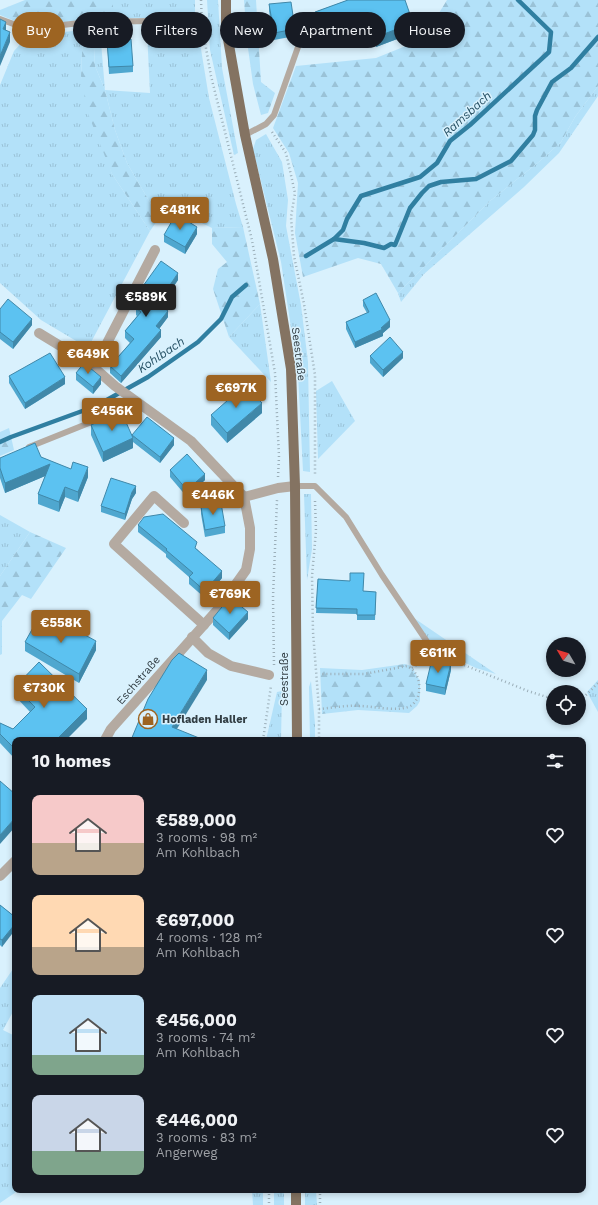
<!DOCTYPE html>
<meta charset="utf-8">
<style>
:root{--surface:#171b24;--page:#242831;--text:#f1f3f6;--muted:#9ea1a6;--accent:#9d6422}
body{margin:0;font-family:"Work Sans",sans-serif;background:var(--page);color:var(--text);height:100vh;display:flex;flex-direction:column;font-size:15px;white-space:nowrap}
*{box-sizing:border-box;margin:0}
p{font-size:13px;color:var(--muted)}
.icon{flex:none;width:22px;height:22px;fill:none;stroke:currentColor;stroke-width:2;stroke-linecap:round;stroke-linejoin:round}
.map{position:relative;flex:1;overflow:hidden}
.details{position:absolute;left:12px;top:737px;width:574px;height:456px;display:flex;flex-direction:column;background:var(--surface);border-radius:8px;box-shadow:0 2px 6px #0003}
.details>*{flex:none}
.hud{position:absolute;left:12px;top:12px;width:574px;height:36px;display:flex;gap:8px}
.needle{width:26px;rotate:308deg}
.fabs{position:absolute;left:546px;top:637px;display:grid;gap:8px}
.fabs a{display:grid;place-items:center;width:40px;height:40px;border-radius:50%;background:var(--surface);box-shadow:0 2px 6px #0003;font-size:20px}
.price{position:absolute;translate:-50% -34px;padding:0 9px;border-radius:4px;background:var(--accent);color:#fff;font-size:13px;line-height:26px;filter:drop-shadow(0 1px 2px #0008)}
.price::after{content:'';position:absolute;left:50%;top:24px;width:12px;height:9px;margin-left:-6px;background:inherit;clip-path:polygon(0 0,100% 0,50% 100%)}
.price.on{background:#222;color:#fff}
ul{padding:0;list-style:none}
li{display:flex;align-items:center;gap:12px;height:100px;padding:0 20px}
li span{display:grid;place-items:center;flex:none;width:112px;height:80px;border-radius:8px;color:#555}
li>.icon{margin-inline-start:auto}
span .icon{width:48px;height:48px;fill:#fffc;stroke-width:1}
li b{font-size:17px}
h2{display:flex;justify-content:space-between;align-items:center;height:48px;padding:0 20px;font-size:17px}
.tag{padding:0 14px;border-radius:18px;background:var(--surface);box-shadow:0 2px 6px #0003;font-size:14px;line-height:36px}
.tag.on{background:var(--accent);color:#fff}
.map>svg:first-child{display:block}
.grass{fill:url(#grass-tufts)}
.forest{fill:url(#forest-firs)}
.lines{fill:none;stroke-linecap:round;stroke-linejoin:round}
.stream{stroke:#307fa1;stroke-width:4.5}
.path{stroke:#9baeb8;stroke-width:2.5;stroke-dasharray:1 3;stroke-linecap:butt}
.lane{stroke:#b4aaa1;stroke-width:6}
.street{stroke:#b4aaa1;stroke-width:10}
.primary{stroke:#847362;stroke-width:10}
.wall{fill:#4fa7cf}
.shaded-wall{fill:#4088a9}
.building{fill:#5cc2f1;stroke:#4088a9}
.labels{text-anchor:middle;stroke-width:3;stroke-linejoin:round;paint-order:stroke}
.street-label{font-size:11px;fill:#323e44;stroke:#d9f1fd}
.poi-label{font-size:11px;font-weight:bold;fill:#323e44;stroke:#d9f1fd;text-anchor:start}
.water-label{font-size:12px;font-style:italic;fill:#244f63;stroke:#d9f1fd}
</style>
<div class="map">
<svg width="598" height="1205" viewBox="0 0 598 1205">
<defs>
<pattern id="grass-tufts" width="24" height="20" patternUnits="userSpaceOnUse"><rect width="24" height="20" fill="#b3e1f9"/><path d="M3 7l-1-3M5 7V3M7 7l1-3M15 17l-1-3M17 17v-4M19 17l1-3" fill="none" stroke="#9ac2d7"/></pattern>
<pattern id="forest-firs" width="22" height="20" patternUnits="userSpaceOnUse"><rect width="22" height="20" fill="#b3e1f9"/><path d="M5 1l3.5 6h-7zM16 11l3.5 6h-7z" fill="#9ac2d7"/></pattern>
</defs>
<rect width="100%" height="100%" fill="#d9f1fd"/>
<g class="grass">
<rect x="113" y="0" width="82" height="18"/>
<path d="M207,0H218L222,68L238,153L234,155L210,50Z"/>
<path d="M83,30L81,76L112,174L150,231L88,348L41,320L0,283V85L14,51L25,39L34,35Z"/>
<path d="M93,30H100L105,90L150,93L147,31L188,32L200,43L209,98L236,204L243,227L212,228L167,206L159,218L127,163L115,130L105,90L95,66Z"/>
<path d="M598,86V96L559,153L524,187L424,274L401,302L398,293L490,201L540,161L561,142L575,117Z"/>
<path d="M266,134L282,162L288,200L286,226L301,305L308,362L310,472L303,471L298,374L281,262L253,149L256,140Z"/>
<path d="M260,304L271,382L229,337Z"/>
<path d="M332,381L355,421L318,459L316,391Z"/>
<path d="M304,494H311L312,549L307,580Z"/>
<path d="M0,515L30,532L0,576Z"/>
<path d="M411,616L496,674L476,668L435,649Z"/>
<path d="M598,680V712L587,692Z"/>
<path d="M311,681L315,724V740H310L309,687Z"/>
<path d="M282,691L281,740H266L277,692Z"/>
<path d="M15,966V1008L3,1030L15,1036V1190H19L0,1203V988Z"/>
<path d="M252,1190H263V1205H253Z"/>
<rect x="274" y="1190" width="10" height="15"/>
<path d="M305,1190H316L317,1205H305Z"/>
</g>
<g class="forest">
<path d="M25,0H113V18L27,26L0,15V10Z"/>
<path d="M244,0H256L261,82L275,93L268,113L261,115L253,84L247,41Z"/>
<path d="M447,0H598V86L575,117L561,142L540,161L490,201L398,293L381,264L358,258L303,277L295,233L298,183L289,153L273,128L296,66L376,58L423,39Z"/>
<path d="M83,30H93L95,66L105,90L115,130L127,163L159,218L150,231L112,174L87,111L81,76Z"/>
<path d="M243,227L260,304L229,337L213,289L218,269L227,262L212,244V228Z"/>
<path d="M9,428L14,450L0,456V432Z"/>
<path d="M30,532L66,548L31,599L22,595L2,621V654L0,655V576Z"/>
<path d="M405,664L411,666L420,681V701L417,706L409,713L358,710L322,714L320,668L362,670Z"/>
</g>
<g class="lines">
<g class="stream">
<path d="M334,239L343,230L347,219L361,196L420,177L437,163L450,141L470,125L549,52L551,32L518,0"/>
<path d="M306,256L334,239L364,243L384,248L391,244L395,245L410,208L422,193L429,186L441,182L476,179L511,161L533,135L535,130V116L537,110L552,82L571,68L598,37"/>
<path d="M0,442L11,437L96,406L148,377L198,342L221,319L232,297L246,285"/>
</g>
<g class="path">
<path d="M201,0L202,26L211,76L252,240L275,373L279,457L278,477"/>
<path d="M239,15L242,40"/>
<path d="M160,21L202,26"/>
<path d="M272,132L286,153L295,193L291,217L294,256L304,304L315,375V476"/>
<path d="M315,501L316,531L312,576L313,632L319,709V740"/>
<path d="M442,656L528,691L553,699"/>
<path d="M274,665L273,597L277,500"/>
<path d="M412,668L426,658"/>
<path d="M579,699L584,697L598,683"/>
<path d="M319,709C332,708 346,705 360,706C373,706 401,713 412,705C419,699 420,691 419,683C418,675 413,669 407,666L364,674H321"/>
<path d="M263,740L271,686"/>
<path d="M269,1190V1205"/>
<path d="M320,1190V1205"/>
</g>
<g class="lane">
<path d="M0,19L27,29L89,22L152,21"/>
<path d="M245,135L266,124L274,115L304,30"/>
<path d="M29,447L139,403"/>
<path d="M295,486H315L346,517L382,575L434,652"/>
</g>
<g class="street">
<path d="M39,333L90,364L115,386L191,441L244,497"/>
<path d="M90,364L105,347L155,250"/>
<path d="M244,497L278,488L295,486"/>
<path d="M184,523L154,496L114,544L204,625"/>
<path d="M192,637L208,653L231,666L269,675"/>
<path d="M105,740L111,729L219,608L246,570L250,549V528L244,497"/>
<path d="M0,876L15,861"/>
</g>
<g class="primary">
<path d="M226,0V28L245,135L273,259L291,369L295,486L297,740"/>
<path d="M296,1205V1190"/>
</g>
</g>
<g class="wall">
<path d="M348,0L413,33L376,47L367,25L323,42L315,22V12Z"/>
<path d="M269,4L295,29V36L274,40L269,11Z"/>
<path d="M107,41L133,66V72L109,74Z"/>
<path d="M197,234L185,254L164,242V235Z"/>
<path d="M178,280L161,305L168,317L159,329L161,337L121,383L110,373V366L130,343L125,338V331L137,316L136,315V308L148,296L143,293V286Z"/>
<path d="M363,300L390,327L383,333V336L355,348L346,329V322L367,313L363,306Z"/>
<path d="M0,309L32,325L13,349L0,339Z"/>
<path d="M370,356L403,358L383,377L370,363Z"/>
<path d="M76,373L101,384L93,394L76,380Z"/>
<path d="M9,376L65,384L25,409L9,383Z"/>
<path d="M262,413L227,443L211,425V415Z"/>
<path d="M91,425L132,436V435L174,445L160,463L133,442V448L103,462L91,435Z"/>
<path d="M41,457L88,477L78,502L65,497L59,512L38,504V494L45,476L5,493L0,478V458Z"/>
<path d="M170,470L205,480L187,497L170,477Z"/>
<path d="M136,493L132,499L125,520L101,512V506Z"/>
<path d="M201,507L225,526V533L205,537L201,514Z"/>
<path d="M138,525L197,549L222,578L205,598L189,584V577L166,557V554L138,532Z"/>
<path d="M318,579L363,591L376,592L375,620H357V614L316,613Z"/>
<path d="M213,618L248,619L229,640L213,625Z"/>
<path d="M25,642L96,650L79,683L25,651Z"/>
<path d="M451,670L445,695L426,691V684Z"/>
<path d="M15,687L87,719L15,740V759L0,743V723L13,729L30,712L15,696Z"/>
<path d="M0,905L15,917L2,947L0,945Z"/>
</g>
<g class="shaded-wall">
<path d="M367,15V25L323,42V32Z"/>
<path d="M6,22V32L3,29Z"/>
<path d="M413,23V33L376,47V37Z"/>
<path d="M10,32V42L0,66V56Z"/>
<path d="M197,227V234L185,254V247Z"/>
<path d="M178,273V280L158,309V303Z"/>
<path d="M168,311V317L156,333V326Z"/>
<path d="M32,319V325L13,349V342Z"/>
<path d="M390,320V327L383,333V336L355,348V342L381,328Z"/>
<path d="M161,330V337L121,383V376Z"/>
<path d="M403,352V358L383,377V370Z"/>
<path d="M65,377V384L25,409V403Z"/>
<path d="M101,377V384L93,394V387Z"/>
<path d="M262,403V413L227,443V433Z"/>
<path d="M133,438V448L103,462V452Z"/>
<path d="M174,438V445L160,463V457Z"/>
<path d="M50,464V474L5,493V483Z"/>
<path d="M88,467V477L78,502V492Z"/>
<path d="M205,474V480L187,497V490Z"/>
<path d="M136,486V493L132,499L125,520V514L132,492Z"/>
<path d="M65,487V497L59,512V502Z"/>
<path d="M222,571V578L205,598V591Z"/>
<path d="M248,612V619L229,640V633Z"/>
<path d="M96,641V650L79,683V674Z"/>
<path d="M451,663V670L445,695V688Z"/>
<path d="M207,670V680L172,737V727Z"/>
<path d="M87,709V719L66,740H56Z"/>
<path d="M15,818V827L0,844V835Z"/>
<path d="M15,924V930L2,947V940Z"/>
</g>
<g class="building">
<path d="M348,0H405L413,23L376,37L367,15L323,32L315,12Z"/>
<path d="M291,2L295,29L274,33L269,4Z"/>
<path d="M0,19L6,22L3,29L10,32L0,56Z"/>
<path d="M131,39L133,66L109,67L107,41Z"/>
<path d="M176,214L197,227L185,247L164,235Z"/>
<path d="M161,261L178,273L158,303L168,311L156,326L161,330L121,376L110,366L134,339L125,331L141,312L136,308L151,291L143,286Z"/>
<path d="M376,293L390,320L381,328L383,329L355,342L346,322L369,312L363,300Z"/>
<path d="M8,299L32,319L13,342L0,332V309Z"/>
<path d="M390,337L403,352L383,370L370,356Z"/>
<path d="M50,353L65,377L25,403L9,376Z"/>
<path d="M84,363L101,377L93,387L76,373Z"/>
<path d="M245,385L262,403L227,433L211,415Z"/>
<path d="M121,411L133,438L103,452L91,425Z"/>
<path d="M147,417L174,438L160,457L132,435Z"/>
<path d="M35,443L41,457L71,469L73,462L88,467L78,492L65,487L59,502L38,494L50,464L5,483L0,468V458Z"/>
<path d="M187,454L205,474L187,490L170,470Z"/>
<path d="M111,478L136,486L132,492L125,514L101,506Z"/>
<path d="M221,503L225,526L205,530L201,507Z"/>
<path d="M163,514L197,542L195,548L222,571L205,591L189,577L193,573L166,550L167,549L138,525L144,517Z"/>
<path d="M350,573H364L363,591L376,592L375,615H357V609L316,608L318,579L350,581Z"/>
<path d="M230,597L248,612L229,633L213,618Z"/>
<path d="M39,617L62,630L65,624L96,641L79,674L25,642Z"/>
<path d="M179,653L207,670L172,727L204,740H131L148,699L172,660Z"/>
<path d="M432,659L451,663L445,688L426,684Z"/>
<path d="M39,662L87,709L56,740H15V749L0,734V723L13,729L35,707L15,687Z"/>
<path d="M0,781L15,794V818L0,835Z"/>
<path d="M0,905L15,917V924L2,940L0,939Z"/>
</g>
<defs>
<symbol id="shop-ring" viewBox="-11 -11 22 22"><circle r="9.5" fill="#d9f1fd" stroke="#9d6422" stroke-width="1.5"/><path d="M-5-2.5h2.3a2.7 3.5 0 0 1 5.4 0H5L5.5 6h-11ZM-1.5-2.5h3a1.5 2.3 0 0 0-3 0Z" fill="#9d6422"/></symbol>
</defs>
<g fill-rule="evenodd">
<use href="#shop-ring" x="137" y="708" width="22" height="22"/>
</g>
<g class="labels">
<g class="street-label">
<text transform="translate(299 354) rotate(83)" y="4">Seestraße</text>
<text transform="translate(284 679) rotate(-90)" y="4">Seestraße</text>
<text transform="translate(138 680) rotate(-49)" y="4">Eschstraße</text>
</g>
<g class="poi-label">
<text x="162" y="723">Hofladen Haller</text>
</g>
<g class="water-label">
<text transform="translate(467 114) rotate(-42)" y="4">Ramsbach</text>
<text transform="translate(161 355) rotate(-34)" y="4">Kohlbach</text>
</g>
</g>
</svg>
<div class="fabs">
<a><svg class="needle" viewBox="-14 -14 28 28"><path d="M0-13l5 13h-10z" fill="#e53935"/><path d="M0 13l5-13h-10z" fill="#9ea1a6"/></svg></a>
<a><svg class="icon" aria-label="locate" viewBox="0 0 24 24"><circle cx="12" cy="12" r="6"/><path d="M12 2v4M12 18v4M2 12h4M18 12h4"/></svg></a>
</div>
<b class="price" style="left:180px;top:231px">€481K</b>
<b class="price on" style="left:146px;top:318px">€589K</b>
<b class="price" style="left:88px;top:375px">€649K</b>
<b class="price" style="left:236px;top:409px">€697K</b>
<b class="price" style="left:112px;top:432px">€456K</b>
<b class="price" style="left:213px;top:516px">€446K</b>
<b class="price" style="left:230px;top:615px">€769K</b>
<b class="price" style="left:61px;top:644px">€558K</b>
<b class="price" style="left:438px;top:674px">€611K</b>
<b class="price" style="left:44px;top:709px">€730K</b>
<div class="hud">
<a class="tag on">Buy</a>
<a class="tag">Rent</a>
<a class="tag">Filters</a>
<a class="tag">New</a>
<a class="tag">Apartment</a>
<a class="tag">House</a>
</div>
<section class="details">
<h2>10 homes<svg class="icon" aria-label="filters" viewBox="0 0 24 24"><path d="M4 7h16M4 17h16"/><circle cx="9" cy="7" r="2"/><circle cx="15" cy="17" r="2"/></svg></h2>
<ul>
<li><span style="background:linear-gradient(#f6c9c9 60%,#b9a48a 0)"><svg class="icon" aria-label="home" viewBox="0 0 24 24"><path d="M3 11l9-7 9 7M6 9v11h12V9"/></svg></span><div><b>€589,000</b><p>3 rooms · 98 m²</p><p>Am Kohlbach</p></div><svg class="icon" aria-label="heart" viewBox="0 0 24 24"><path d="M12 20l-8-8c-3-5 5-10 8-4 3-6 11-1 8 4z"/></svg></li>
<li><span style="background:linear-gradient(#ffd9b3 65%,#b9a48a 0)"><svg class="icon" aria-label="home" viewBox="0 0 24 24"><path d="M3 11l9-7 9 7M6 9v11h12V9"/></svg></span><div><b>€697,000</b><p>4 rooms · 128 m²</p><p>Am Kohlbach</p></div><svg class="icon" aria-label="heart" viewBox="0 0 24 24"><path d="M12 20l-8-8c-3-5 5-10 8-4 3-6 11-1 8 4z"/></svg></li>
<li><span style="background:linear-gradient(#bfe0f5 75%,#7fa58c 0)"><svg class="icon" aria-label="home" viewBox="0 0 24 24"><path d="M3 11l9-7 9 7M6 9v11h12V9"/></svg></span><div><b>€456,000</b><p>3 rooms · 74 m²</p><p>Am Kohlbach</p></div><svg class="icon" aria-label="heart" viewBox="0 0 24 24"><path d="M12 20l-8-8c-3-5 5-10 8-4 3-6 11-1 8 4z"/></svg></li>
<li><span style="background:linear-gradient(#c9d6e8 70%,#7fa58c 0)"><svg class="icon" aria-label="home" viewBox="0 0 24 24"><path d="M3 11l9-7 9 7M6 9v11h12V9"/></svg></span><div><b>€446,000</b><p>3 rooms · 83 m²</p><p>Angerweg</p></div><svg class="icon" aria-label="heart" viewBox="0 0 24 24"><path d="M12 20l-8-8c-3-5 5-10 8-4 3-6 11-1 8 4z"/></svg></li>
</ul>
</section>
</div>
